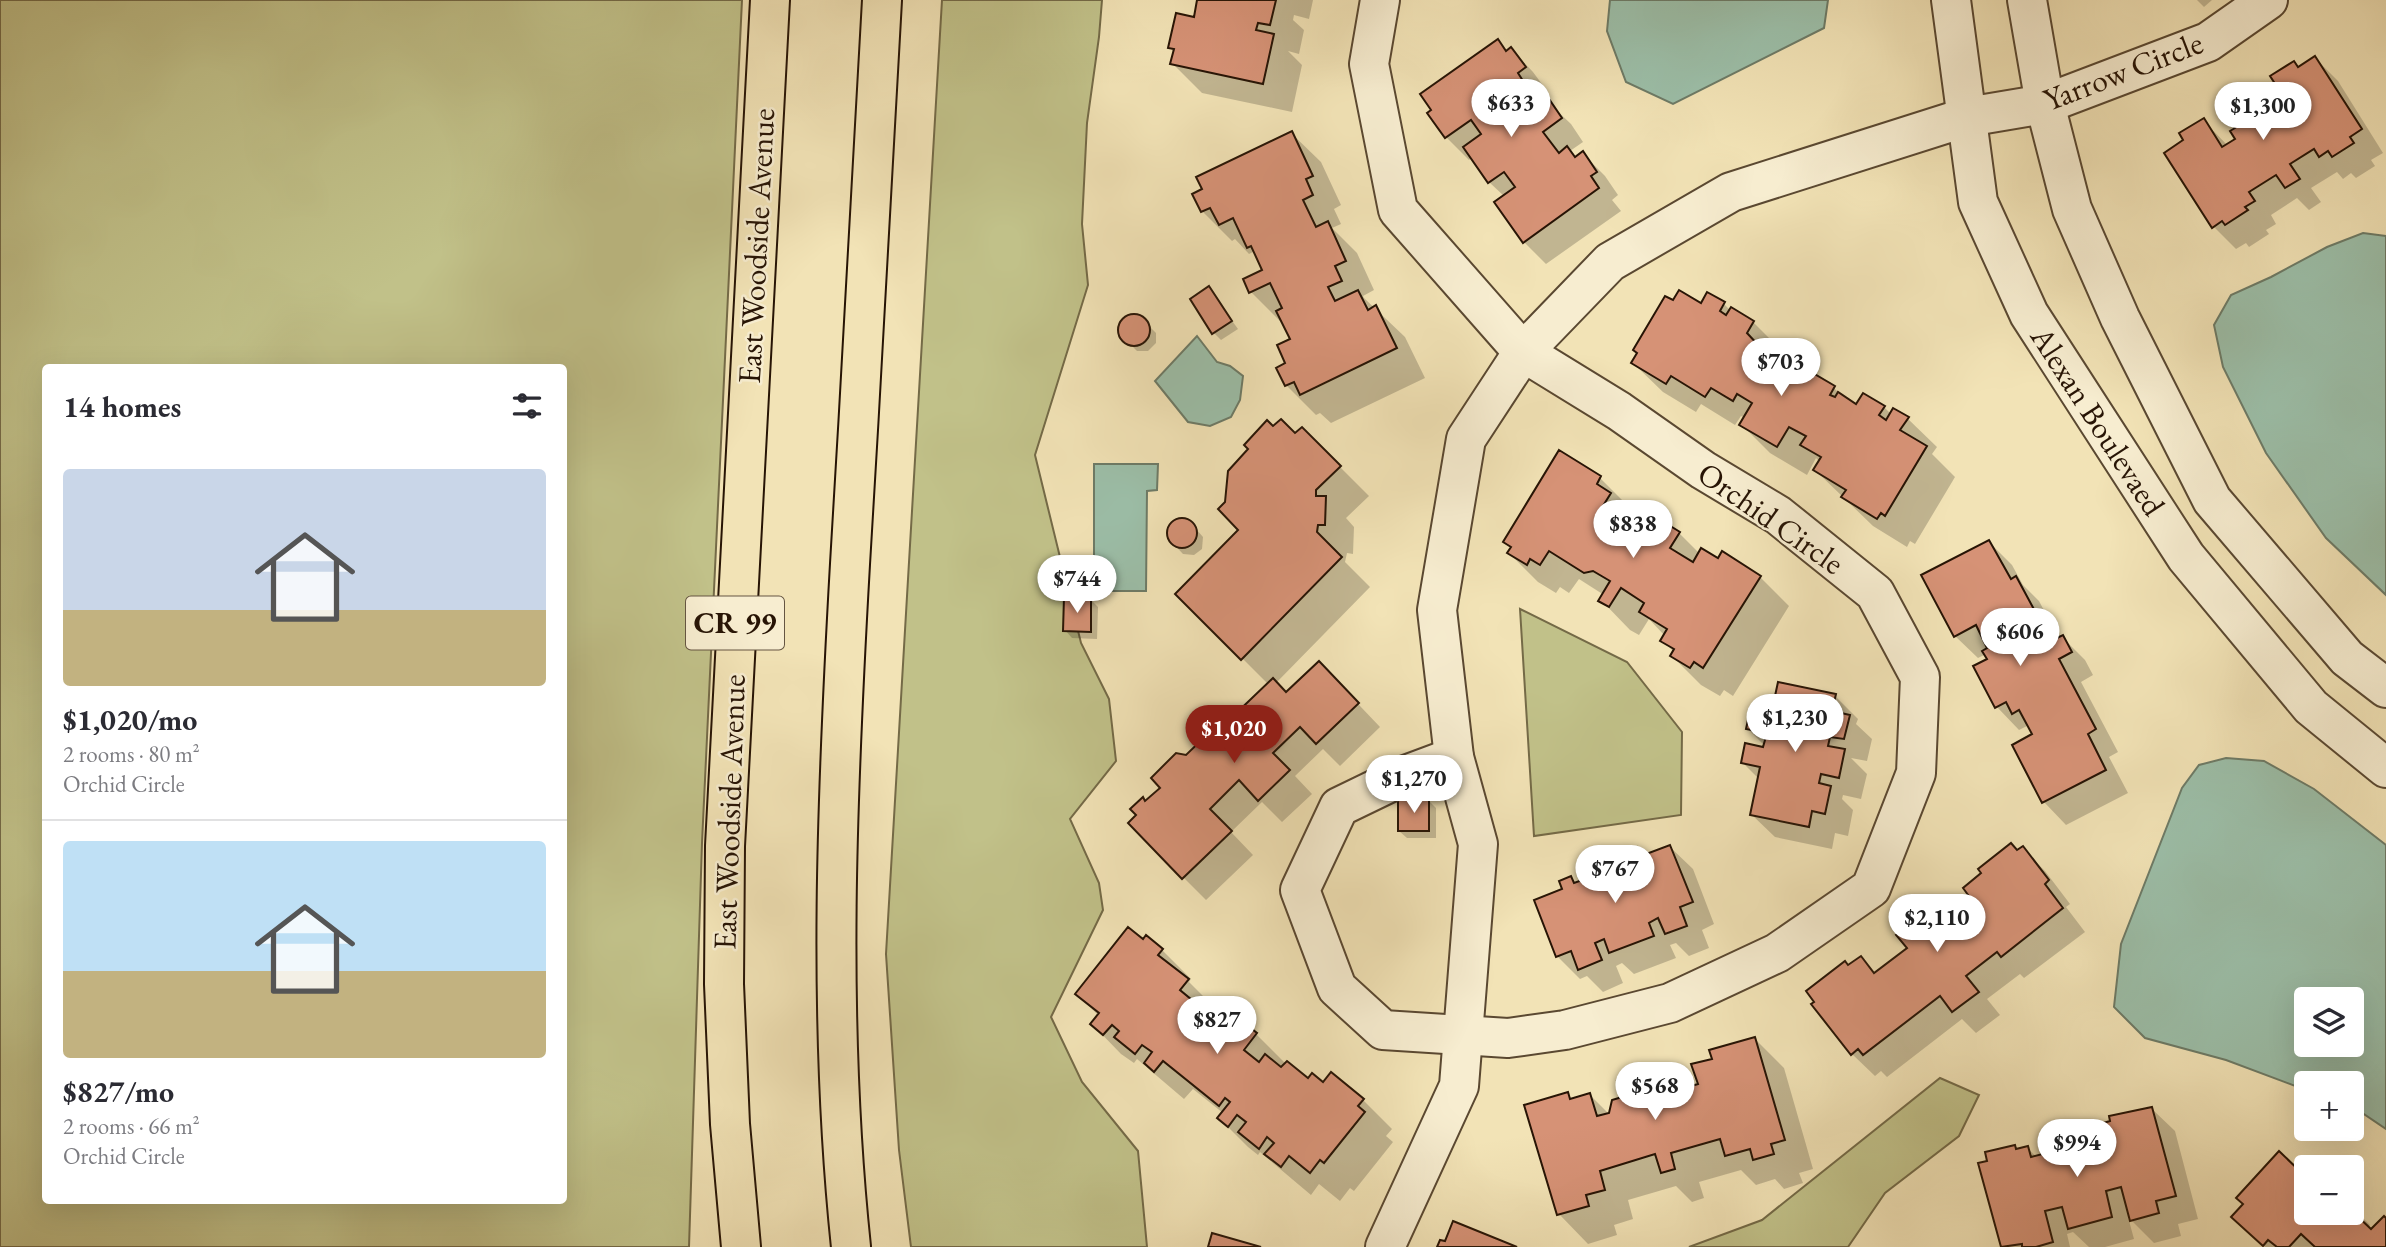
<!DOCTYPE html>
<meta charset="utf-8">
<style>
:root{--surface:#fff;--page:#f2f2f3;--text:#2b2b33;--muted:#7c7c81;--line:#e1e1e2;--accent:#8f2418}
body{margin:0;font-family:"EB Garamond",serif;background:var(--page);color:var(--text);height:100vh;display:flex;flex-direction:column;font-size:26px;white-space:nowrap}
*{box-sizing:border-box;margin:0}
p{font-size:23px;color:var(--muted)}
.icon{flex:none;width:38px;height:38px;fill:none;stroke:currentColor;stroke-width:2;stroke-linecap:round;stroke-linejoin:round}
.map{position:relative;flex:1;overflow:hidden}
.drawer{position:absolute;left:42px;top:364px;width:525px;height:840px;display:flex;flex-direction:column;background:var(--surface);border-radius:7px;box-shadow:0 7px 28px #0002}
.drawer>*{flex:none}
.fabs{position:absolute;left:2294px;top:987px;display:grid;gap:14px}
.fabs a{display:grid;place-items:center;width:70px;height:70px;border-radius:7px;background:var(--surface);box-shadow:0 7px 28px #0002;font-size:35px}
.price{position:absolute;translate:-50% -60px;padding:0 16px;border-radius:24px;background:#fff;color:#222;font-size:23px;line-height:46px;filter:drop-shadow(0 2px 4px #0008)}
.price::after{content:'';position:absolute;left:50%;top:42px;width:21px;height:16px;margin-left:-10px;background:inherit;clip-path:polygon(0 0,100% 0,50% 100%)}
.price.on{background:var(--accent);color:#fff}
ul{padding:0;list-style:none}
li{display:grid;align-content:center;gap:14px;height:371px;padding:0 21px}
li+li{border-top:2px solid var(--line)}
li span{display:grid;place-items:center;height:217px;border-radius:7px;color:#555}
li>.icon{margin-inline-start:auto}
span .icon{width:126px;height:126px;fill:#fffc;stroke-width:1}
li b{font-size:30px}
h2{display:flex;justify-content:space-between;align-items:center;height:84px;padding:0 21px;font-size:30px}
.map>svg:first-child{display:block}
.green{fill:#c1c189;stroke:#746a47;stroke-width:2;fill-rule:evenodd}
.water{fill:#9cbfa9;stroke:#6d7b67;stroke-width:2;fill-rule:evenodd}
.shadow{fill:#0003}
.building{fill:#d69276;stroke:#271405;stroke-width:2}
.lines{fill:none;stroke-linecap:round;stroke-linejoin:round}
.minor-casing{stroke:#5a4831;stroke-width:42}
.major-casing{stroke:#271405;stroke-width:42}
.minor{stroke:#f7edd0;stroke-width:38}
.major{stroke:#f2e3b6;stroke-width:38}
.labels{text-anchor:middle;stroke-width:5;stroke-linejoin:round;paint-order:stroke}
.shield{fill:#f7edd0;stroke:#655542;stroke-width:2}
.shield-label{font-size:30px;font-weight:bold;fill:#271405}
.street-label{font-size:32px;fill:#271405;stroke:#f7edd0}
</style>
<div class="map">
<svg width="2386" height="1247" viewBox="0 0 2386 1247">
<rect width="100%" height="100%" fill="#f2e3b6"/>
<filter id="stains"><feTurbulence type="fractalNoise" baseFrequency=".00286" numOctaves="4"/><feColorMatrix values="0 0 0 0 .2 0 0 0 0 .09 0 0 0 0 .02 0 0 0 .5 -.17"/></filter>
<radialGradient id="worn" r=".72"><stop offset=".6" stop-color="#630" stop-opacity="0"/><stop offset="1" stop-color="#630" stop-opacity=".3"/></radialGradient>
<g class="green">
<path d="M0,0H742L702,843L689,1247H0ZM46,368H564V1200H46Z"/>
<path d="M942,0H1102L1099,37L1087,123L1082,224L1088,285L1035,455L1081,643L1109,699L1116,761L1070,819L1099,883L1103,910L1051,1017L1082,1082L1138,1151L1147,1247H911L899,1150L886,954Z"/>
<path d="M1520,609L1627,662L1682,732L1681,815L1534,836Z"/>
<path d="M1940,1078L1979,1095L1959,1136L1885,1193L1848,1247H1689L1762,1220Z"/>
</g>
<g class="water">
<path d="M1610,0H1828L1824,28L1673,104L1626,82L1607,31Z"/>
<path d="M2363,233L2386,236V595L2326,538L2266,453L2223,367L2214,325L2231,295L2271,277L2327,247Z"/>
<path d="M1197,336L1217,362L1230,366L1243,376L1240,400L1231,417L1210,426L1188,422L1155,381Z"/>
<path d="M1094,464H1158L1157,490L1147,491L1146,591H1094Z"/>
<path d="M2226,758L2264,761L2314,789L2386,845V1129L2352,1106V1083H2306V1090L2226,1060L2145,1038L2114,1007L2121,944L2182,788L2199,765ZM2306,999H2352V1045H2306Z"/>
</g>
<g class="shadow">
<path d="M1199,0H1313L1309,19L1294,15L1293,20L1304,30L1299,54L1288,51L1302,65L1292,112L1202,93L1172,63L1175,53L1170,48L1195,19Z"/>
<path d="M2197,0H2212L2204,7Z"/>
<path d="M1498,41L1508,52L1511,49L1533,72L1547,91L1539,96L1545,104L1548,102L1571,124L1583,142L1570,151L1577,158L1583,154L1605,176L1618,195L1612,200L1621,211L1546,264L1524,242L1505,197L1489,182L1472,157L1469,160L1446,137Z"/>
<path d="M2315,58L2338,81L2383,153L2371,160L2375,166L2356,178L2351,173L2343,179L2337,172L2311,188L2321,202L2309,210L2297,198L2271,215L2276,224L2266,230L2269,234L2249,247L2246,243L2236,249L2213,226L2185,141L2203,120L2228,146L2237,140L2261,94L2273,107L2282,111L2291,105L2294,63L2299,68Z"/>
<path d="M1291,133L1321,162L1341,205L1334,209L1341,224L1332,228L1357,253L1374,290L1363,296L1364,298L1405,337L1425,378L1331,423L1320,413L1316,415L1286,385L1278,369L1287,364L1292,340L1283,320L1280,321L1251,292L1264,270L1258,257L1253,252L1249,254L1235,239L1232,241L1202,211L1194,195Z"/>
<path d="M1209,289L1238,329L1221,340L1214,333Z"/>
<path d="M1673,302L1701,305L1724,304L1731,311L1753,322L1782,351L1780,355L1834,388L1845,399L1857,406L1884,407L1891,414L1907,418L1937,447L1932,454L1955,477L1915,544L1910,541L1907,547L1873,526L1815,470L1820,462L1816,458L1807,475L1770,453L1741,424L1745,418L1741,416L1735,425L1701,404L1696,412L1663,392L1633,363Z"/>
<path d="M1129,317H1140L1156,333V343L1148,351H1137L1121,335V324Z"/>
<path d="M1273,428L1296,436L1302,429L1369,496L1346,518L1354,527L1353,554L1347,553L1345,562L1370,587L1276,683L1287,694L1341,686L1380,727L1340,766L1323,749L1295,776L1312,794L1282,822L1262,802L1231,832L1253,855L1206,900L1183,877L1146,803L1162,788L1186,757L1229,723L1269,685L1178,594L1240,530L1226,503Z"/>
<path d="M1600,478L1629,507L1627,511L1633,518L1679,533L1700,554L1760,577L1789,606L1733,696L1724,690L1720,696L1701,685L1672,656L1674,652L1663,641L1665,636L1649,619L1639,635L1630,630L1601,600L1604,595L1579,579L1569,593L1560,587L1556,593L1538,582L1509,553L1512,549L1505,541Z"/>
<path d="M1177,519L1188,520L1203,537L1202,549L1194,555L1183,554L1168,538L1170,526Z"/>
<path d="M1989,542L2012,565L2023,585L2039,601L2059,639L2062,637L2085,660L2093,675L2081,682L2118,752L2109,757L2128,793L2066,825L2044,802L2032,732L2027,726L2019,730L1997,707L1975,667L1990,659L1986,654L1978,658L1955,636Z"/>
<path d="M1091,600L1098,607L1097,639L1072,638L1065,630Z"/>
<path d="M1835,696L1858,719L1856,724L1872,739L1867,761L1851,758L1867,774L1861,799L1843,795L1842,799L1853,810L1848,836L1835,833L1832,849L1775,837L1752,815L1760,780L1743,763L1765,749V746L1748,729L1773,713Z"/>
<path d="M1429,801L1436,808V838H1407L1399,831Z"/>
<path d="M1670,847L1693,869L1714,924L1702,930L1709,948L1689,956L1676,943L1670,945L1676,958L1634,974L1622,963L1616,966L1623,983L1603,992L1587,976L1580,979L1557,956L1564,890L1571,878L1577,884L1596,877L1599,852L1615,869L1632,863L1637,849L1644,856Z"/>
<path d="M2022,848L2045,871L2070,904L2066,907L2085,932L2024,978L2020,974L1987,999L2000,1015L1976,1033L1962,1019L1887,1077L1881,1071L1875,1076L1852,1054L1849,967L1861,959L1876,974L1909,949L1932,909L1949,925L1977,903Z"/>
<path d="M1143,941L1162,950L1191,979L1189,982L1217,1010L1212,1015L1223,1024L1231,1014L1256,1034L1286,1064L1308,1080L1363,1100L1392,1129L1386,1136L1393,1142L1354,1191L1350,1188L1340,1201L1319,1184L1311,1195L1260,1152L1258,1155L1248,1147L1219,1118L1223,1113L1193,1089L1184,1099L1137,1059L1134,1063L1121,1054L1092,1024L1099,1016L1077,994Z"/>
<path d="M1755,1039L1784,1068L1813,1169L1799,1173L1803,1183L1784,1189L1775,1179L1756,1185L1741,1170L1699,1182L1704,1198L1692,1202L1676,1186L1628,1200L1633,1219L1614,1225L1617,1235L1588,1244L1559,1214L1567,1094L1573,1100L1590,1095L1610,1115L1624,1098L1662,1070L1674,1083L1678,1082L1686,1089L1700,1085L1714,1060Z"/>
<path d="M2152,1109L2175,1131L2198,1219L2178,1224L2181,1236L2154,1243L2128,1217L2134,1239L2105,1247H2089L2073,1232L2067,1234L2070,1247H2003L1980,1164L1990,1162L2015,1147L2018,1150L2027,1148L2037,1157L2060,1151L2071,1131L2082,1142L2105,1136Z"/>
<path d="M2279,1154L2306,1179V1213H2352V1207L2370,1225L2368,1228L2372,1231L2386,1220V1247H2265L2256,1239L2245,1205Z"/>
</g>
<g class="building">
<path d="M1197,0H1276L1270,25L1258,23L1256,30L1274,34L1263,84L1170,64L1174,49L1168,48L1176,13L1194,17Z"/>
<path d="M1498,39L1506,51L1511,47L1526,67L1518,73L1525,84L1515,91L1530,112L1549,99L1562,118L1543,132L1559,153L1567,146L1575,157L1583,151L1597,172L1591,176L1599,188L1523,243L1494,202L1515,187L1504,172L1488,183L1463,147L1481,134L1471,120L1445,138L1427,113L1431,110L1420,94Z"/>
<path d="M2315,56L2362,129L2350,137L2354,143L2332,157L2328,151L2319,157L2314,149L2290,164L2300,179L2285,188L2276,175L2249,192L2255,201L2245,207L2248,210L2225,225L2222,221L2212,228L2164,153L2183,140L2179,133L2204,118L2222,147L2235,139L2230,131L2235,128L2226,114L2261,92L2270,106L2276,103L2281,110L2289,105L2270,76L2294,61L2298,67Z"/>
<path d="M1292,131L1313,176L1306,179L1313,195L1303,200L1316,227L1328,221L1346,261L1335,266L1342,281L1328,287L1335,301L1358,290L1368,310L1376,305L1397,348L1300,395L1294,382L1285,386L1276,368L1285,363L1277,345L1290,339L1276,311L1282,308L1270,283L1249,293L1243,279L1262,270L1251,246L1247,248L1233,218L1219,225L1210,208L1201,212L1192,194L1202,189L1196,177Z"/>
<path d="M1209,286L1232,321L1212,334L1190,299Z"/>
<path d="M1679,290L1701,303L1707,292L1725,302L1720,311L1726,315L1731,307L1754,321L1747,333L1760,347L1757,353L1766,359L1772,349L1835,386L1830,395L1835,397L1838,392L1856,404L1863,393L1885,406L1879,415L1886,420L1893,408L1909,417L1900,430L1927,446L1885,516L1881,513L1877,519L1841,497L1846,490L1813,470L1821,457L1800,445L1806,436L1789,427L1777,447L1739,425L1752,403L1737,394L1733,401L1711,388L1705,397L1671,376L1666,384L1631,363L1637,353L1633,350L1665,296L1673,300Z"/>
<circle cx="1134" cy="330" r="16"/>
<path d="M1281,419L1295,433L1302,427L1341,466L1316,490V496H1326L1325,525H1318L1317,532L1342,557L1241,660L1175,594L1238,530L1218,509L1225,502L1228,471L1248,449L1244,445L1267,420L1273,426Z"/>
<path d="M1559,450L1601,476L1597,484L1611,493L1598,514L1612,522L1617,514L1629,521L1638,506L1680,532L1670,548L1693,562L1701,548L1718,558L1722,551L1761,576L1703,668L1694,662L1690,668L1670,656L1674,649L1660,641L1667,629L1639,612L1644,603L1621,588L1609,607L1598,601L1610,581L1593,571L1584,573L1549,551L1540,565L1530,559L1527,565L1507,553L1511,547L1503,542Z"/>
<circle cx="1182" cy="533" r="15"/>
<path d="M1989,540L2011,579L2016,576L2051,641L2063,635L2072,652L2059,659L2096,729L2088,734L2106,770L2042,803L2012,745L2032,734L2019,710L2012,714L2006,702L1995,708L1973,666L1987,659L1982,651L1987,648L1976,625L1954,637L1921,575Z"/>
<path d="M1064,597L1091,598V632L1063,631Z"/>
<path d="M1319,661L1359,703L1316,744L1300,727L1273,753L1290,770L1258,801L1239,780L1210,809L1232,831L1182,879L1128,823L1136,815L1130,809L1143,797L1145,801L1160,788L1151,778L1176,753L1186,755L1211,731L1202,721L1215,707L1228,721L1273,678L1286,692Z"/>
<path d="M1778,682L1836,694L1832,711L1850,715L1844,739L1830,737L1828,746L1845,749L1839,778L1821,774L1819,783L1831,786L1825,814L1812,811L1809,827L1750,815L1760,767L1741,763L1745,743L1763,747L1767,733L1746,729L1751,706L1772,710Z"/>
<rect x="1398" y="799" width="31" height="32"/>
<path d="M2011,843L2017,850L2023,846L2049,880L2045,884L2063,908L2001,957L1997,952L1966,976L1979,992L1952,1012L1940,996L1863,1055L1858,1049L1851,1055L1811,1004L1814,1002L1806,991L1845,961L1848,965L1861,956L1874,973L1907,948L1896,935L1932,907L1946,925L1974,903L1963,888L1981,873L1978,869Z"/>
<path d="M1670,845L1693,902L1680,907L1687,926L1665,934L1658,918L1649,923L1654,936L1609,953L1604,939L1595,943L1602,960L1578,970L1571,951L1556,957L1534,900L1562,889L1559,881L1571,876L1574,883L1594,876L1587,856L1600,850L1607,870L1629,862L1626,852L1637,847L1641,856Z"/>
<path d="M1128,927L1143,939L1146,935L1163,949L1158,955L1189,979L1180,990L1198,1005L1193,1011L1206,1022L1213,1013L1223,1021L1230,1012L1257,1033L1244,1050L1259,1062L1265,1054L1281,1067L1287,1061L1308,1078L1312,1073L1323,1082L1331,1072L1364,1099L1358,1106L1365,1112L1324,1163L1320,1160L1310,1173L1289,1156L1281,1167L1264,1154L1274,1143L1267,1137L1259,1149L1238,1132L1246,1122L1237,1115L1228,1127L1217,1118L1230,1102L1225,1098L1219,1106L1163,1061L1154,1072L1144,1063L1152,1052L1142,1045L1135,1054L1114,1037L1119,1031L1112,1025L1103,1035L1090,1024L1099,1013L1075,994Z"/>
<path d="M1755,1037L1785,1140L1771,1144L1774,1154L1753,1160L1750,1149L1725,1156L1720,1139L1671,1153L1675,1169L1661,1173L1655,1154L1600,1171L1605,1190L1586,1195L1589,1206L1557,1215L1524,1105L1568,1092L1570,1099L1590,1093L1597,1116L1609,1113L1612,1100L1622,1097L1617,1081L1662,1068L1667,1083L1679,1080L1681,1089L1698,1084L1691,1064L1712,1059L1709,1050Z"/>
<path d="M2152,1107L2176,1196L2156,1201L2159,1213L2130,1221L2121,1187L2106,1191L2112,1217L2068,1229L2062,1207L2045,1211L2053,1242L2036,1247H2022V1244L2001,1247L1978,1163L1987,1161L1985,1152L2015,1145L2016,1149L2028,1146L2031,1157L2058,1150L2054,1134L2071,1129L2075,1142L2103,1135L2100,1124L2110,1121L2109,1116Z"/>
<path d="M2279,1151L2306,1177V1213H2352V1211L2371,1229L2384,1216L2386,1218V1247H2315L2301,1234L2289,1247H2277L2268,1240L2263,1246L2231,1217L2243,1204L2236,1198Z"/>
<path d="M1453,1221L1517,1247H1437L1440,1240L1445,1241Z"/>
<path d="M1212,1233L1261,1247H1208Z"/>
</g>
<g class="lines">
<defs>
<g id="minor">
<path d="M1380,0L1369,64L1398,210L1523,352L1619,411L1703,470L1778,515L1875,593L1920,677L1916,773L1871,888L1777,953L1670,1003L1565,1030L1508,1038L1383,1030L1337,988L1300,890L1339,807L1403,776L1454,757"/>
<path d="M1951,0L1978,202L2029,314L2186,557L2311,707L2386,768"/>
<path d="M2027,0L2045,104L2072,209L2120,318L2212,500L2347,658L2386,688"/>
<path d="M1385,1247L1459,1086L1478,844L1454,757L1437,610L1466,439L1523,352L1610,262L1731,192L1967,117L2045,104L2208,42L2268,0"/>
</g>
<g id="major">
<path d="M741,1247L730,1124L724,984L725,846L770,0"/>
<path d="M851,1247C827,1020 837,792 850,564C861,376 873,188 882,0"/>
</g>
</defs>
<use href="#minor" class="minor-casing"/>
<use href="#major" class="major-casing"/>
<use href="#minor" class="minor"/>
<use href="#major" class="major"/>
</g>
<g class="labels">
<rect class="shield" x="686" y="596.5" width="98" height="53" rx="5"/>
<g class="shield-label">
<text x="735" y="633">CR 99</text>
</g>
<g class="street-label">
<text transform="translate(2123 71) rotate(-21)" y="11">Yarrow Circle</text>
<text transform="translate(756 246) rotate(-87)" y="11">East Woodside Avenue</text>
<text transform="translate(2098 421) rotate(57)" y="11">Alexan Boulevaed</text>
<text transform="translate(1771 518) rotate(35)" y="11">Orchid Circle</text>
<text transform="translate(729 812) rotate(-88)" y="11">East Woodside Avenue</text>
</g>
</g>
<rect width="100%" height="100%" filter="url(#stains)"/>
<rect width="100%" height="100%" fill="url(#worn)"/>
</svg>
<div class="fabs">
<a><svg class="icon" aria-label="layers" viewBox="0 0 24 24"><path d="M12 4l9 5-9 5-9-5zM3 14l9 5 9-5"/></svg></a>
<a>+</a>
<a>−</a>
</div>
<b class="price" style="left:1511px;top:139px">$633</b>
<b class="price" style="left:2263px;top:142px">$1,300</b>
<b class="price" style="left:1781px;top:398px">$703</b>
<b class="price" style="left:1633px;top:560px">$838</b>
<b class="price" style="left:1077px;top:615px">$744</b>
<b class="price" style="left:2020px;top:668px">$606</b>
<b class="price" style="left:1795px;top:754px">$1,230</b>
<b class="price on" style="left:1234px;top:765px">$1,020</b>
<b class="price" style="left:1414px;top:815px">$1,270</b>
<b class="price" style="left:1615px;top:905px">$767</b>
<b class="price" style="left:1937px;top:954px">$2,110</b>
<b class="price" style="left:1217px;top:1056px">$827</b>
<b class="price" style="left:1655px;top:1122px">$568</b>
<b class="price" style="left:2077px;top:1179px">$994</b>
<section class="drawer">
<h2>14 homes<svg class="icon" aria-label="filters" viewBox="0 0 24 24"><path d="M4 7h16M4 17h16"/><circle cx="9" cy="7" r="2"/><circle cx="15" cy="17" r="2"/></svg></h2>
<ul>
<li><span style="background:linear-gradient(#c9d6e8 65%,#c2b280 0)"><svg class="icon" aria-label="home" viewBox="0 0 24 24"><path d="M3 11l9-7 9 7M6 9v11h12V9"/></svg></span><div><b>$1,020/mo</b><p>2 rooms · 80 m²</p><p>Orchid Circle</p></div></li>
<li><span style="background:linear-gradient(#bfe0f5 60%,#c2b280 0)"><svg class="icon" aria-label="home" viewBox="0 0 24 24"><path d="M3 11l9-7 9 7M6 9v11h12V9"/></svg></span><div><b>$827/mo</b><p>2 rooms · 66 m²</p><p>Orchid Circle</p></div></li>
</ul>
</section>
</div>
